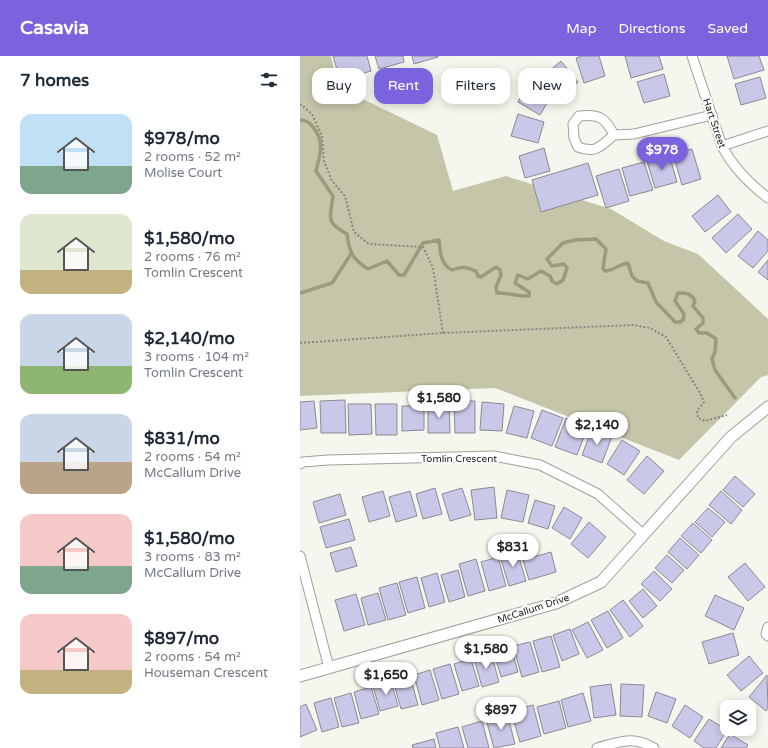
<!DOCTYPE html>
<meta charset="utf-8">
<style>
:root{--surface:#fff;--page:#f2f2f3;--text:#1f2937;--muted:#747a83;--accent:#7a63dd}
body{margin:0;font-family:"Varela Round",sans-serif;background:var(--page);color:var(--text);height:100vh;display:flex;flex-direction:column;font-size:15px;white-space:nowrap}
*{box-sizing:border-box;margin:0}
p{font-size:13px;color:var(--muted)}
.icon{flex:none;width:22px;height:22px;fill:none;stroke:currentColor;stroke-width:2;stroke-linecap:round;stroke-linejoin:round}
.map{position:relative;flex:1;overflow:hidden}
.panel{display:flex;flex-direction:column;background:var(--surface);width:300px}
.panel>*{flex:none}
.top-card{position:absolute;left:12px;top:12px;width:380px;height:36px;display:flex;gap:8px}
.fabs{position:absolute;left:420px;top:644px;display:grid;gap:8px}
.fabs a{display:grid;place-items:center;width:36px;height:36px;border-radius:8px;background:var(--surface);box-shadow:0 2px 10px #0003;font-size:20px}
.price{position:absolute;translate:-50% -34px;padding:0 9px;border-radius:14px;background:#fff;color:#222;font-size:13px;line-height:26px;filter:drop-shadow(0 1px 2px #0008)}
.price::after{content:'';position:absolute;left:50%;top:24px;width:12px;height:9px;margin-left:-6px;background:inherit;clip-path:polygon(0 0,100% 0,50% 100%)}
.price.current{background:var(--accent);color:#fff}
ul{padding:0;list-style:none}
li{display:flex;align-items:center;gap:12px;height:100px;padding:0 20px}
li span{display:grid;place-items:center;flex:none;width:112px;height:80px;border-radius:12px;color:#555}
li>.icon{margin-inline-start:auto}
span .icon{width:48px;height:48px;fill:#fffc;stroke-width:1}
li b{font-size:17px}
h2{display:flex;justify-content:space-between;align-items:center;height:48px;padding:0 20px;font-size:17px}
.tag{padding:0 14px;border-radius:12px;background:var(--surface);box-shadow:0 2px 10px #0003;font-size:14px;line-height:36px}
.tag.current{background:var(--accent);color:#fff}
header{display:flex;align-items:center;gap:24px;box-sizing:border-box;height:56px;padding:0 20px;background:var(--accent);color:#fff}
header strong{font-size:19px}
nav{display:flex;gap:22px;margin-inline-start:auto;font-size:14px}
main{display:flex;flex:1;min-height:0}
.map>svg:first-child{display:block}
.green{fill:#c5c6a9}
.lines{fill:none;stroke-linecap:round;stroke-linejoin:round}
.stream{stroke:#999b7c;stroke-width:3.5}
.building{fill:#cac8e8;stroke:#8a8a92}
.minor-casing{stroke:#a0a199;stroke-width:11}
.tertiary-casing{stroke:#a0a199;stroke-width:13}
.path{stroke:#868681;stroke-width:2;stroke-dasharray:2 2;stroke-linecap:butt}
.minor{stroke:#fff;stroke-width:9}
.tertiary{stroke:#fff;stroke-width:11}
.labels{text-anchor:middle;stroke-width:4;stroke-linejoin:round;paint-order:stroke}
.street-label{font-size:10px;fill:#181815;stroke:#fff}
</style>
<header>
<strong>Casavia</strong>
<nav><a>Map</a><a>Directions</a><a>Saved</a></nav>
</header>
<main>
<section class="panel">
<h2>7 homes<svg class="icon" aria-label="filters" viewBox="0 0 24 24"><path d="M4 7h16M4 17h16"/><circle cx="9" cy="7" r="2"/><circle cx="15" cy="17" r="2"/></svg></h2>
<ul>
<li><span style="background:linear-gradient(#bfe0f5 65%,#7fa58c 0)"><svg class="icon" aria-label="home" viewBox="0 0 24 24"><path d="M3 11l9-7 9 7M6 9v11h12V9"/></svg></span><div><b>$978/mo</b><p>2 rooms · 52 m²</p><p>Molise Court</p></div></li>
<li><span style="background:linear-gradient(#dfe7d0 70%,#c2b280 0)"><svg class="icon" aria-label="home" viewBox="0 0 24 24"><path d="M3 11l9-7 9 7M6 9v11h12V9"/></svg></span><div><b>$1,580/mo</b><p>2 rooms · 76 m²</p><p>Tomlin Crescent</p></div></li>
<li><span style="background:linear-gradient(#c9d6e8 65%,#8fb573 0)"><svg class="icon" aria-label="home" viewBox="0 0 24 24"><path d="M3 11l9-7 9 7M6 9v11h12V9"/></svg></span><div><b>$2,140/mo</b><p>3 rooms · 104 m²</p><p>Tomlin Crescent</p></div></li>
<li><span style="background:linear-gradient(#c9d6e8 60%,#b9a48a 0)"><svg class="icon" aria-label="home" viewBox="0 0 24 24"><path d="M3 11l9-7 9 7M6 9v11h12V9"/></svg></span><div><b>$831/mo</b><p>2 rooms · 54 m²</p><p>McCallum Drive</p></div></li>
<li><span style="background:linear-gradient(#f6c9c9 65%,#7fa58c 0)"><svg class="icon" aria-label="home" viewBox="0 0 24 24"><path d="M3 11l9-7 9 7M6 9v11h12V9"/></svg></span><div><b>$1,580/mo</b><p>3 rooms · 83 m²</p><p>McCallum Drive</p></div></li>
<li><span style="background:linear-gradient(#f6c9c9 70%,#c2b280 0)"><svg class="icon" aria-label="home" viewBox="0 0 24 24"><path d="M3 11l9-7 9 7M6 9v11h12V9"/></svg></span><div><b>$897/mo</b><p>2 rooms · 54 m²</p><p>Houseman Crescent</p></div></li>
</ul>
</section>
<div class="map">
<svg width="468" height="692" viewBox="0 0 468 692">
<rect width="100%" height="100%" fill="#f5f6ed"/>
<path class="green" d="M0,0H31L38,31L137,79L153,135L206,120L311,153L364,185L398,198L468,263V319L461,321L379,404L195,332L0,340Z"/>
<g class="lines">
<g class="stream">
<path d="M0,64C6,64 10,67 13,71C25,85 20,99 16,115L33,140C30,162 25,166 47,178C49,195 52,203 68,213L87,205L99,219H104L123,187L139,184C140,196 141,209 152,214C162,210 166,211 176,215L178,220L181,221L196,211L200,214L201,219L196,231L197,237C208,236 218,241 229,240V236L215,227L218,219L228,223L241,215L250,220L252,225L257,228L263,224L267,212L264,208L252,210L247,203L263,187L275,184L296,183L306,193L303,212L305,215C314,215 319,208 328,207L332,220L337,225L348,227L356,246L375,266H380L383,264L384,258L375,245L378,237C386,237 391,237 395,245L393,250L403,262V267L396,273L399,277H407L416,283L415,296L412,303L415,314L435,342"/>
<path d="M0,237L32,227L51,198"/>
</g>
</g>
<g class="building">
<path d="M33,0H67L71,15L40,24Z"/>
<path d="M75,0H103L104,6L79,13Z"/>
<path d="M112,0H138V1L114,8Z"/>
<path d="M282,0H299L305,20L284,27L276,2Z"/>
<path d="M325,0H359L363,13L331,22Z"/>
<path d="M427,0H459L464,14L434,23Z"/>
<path d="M261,5L278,26L260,40L243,20Z"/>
<path d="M364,18L370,40L344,47L337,26Z"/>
<path d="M460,21L466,42L441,49L435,28Z"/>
<path d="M230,25L252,38L240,59L218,46Z"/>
<path d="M218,58L244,66L238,87L211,80Z"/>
<path d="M244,92L250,115L225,122L219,100Z"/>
<path d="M392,93L401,123L382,129L373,98Z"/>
<path d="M369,98L377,126L355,132L347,105Z"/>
<path d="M344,106L353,134L330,140L322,112Z"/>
<path d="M288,107L298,139L241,156L232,124Z"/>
<path d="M319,113L329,145L306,152L296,120Z"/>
<path d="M418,139L431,156L405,176L392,160Z"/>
<path d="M438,158L452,173L426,197L412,182Z"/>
<path d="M458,175L468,184V195L453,212L438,200Z"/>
<path d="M468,204V224L458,216Z"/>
<path d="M45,344L46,377H21L20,345Z"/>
<path d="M14,345L17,372L0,374V346Z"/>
<path d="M154,345H175V377H155Z"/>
<path d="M182,346L204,348L202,375L180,374Z"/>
<path d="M48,348H71L72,378L49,379Z"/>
<path d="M75,348H97V379H76Z"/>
<path d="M128,348H149L150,377H128Z"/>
<path d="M102,350H124V374L102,375Z"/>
<path d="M214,350L234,355L227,382L206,377Z"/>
<path d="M242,354L263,362L252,390L231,382Z"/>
<path d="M266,362L288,370L277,399L255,391Z"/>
<path d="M292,373L312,380L302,407L282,399Z"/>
<path d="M322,384L340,395L324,419L307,408Z"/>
<path d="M347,400L364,415L344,438L327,424Z"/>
<path d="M435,420L455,438L443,451L423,434Z"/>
<path d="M194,431L197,462L175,464L171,434Z"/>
<path d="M135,432L142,458L123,463L116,438Z"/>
<path d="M162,432L171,459L150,465L142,438Z"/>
<path d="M207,434L229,439L223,466L201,462Z"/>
<path d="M83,435L90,460L69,466L62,441Z"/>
<path d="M110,435L117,460L96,466L89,441Z"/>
<path d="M421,435L442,454L431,468L409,449Z"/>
<path d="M40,438L46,459L19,467L13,446Z"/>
<path d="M235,444L255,450L248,473L228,467Z"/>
<path d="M264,451L282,462L270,483L252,472Z"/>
<path d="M408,452L425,466L412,481L395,466Z"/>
<path d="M49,463L55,484L26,492L20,471Z"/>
<path d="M289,466L306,481L288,502L271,488Z"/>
<path d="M393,467L412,484L401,497L381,480Z"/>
<path d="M380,482L399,499L387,513L368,496Z"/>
<path d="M51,491L57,510L36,516L30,497Z"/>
<path d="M217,495L226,525L209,530L200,500Z"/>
<path d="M251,496L256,516L229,524L223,504Z"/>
<path d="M367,499L384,514L372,527L355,512Z"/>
<path d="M198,501L206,530L189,535L181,506Z"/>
<path d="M176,503L185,535L168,540L159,508Z"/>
<path d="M445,507L465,531L448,545L428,521Z"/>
<path d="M158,514L165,541L149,546L141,519Z"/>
<path d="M354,515L372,533L360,545L341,528Z"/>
<path d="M137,517L145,546L129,551L121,522Z"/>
<path d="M117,521L125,552L108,557L99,526Z"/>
<path d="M97,527L106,559L88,564L79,532Z"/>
<path d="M343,533L357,550L343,562L329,545Z"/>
<path d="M78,537L86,564L68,569L61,542Z"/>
<path d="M56,538L65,569L44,575L35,544Z"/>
<path d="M415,539L444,552L434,574L405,560Z"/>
<path d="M323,544L343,570L330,581L310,554Z"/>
<path d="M308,555L323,582L307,592L291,564Z"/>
<path d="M288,566L303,594L287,602L272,574Z"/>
<path d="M270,573L279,598L262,605L253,579Z"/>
<path d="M433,577L439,599L409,608L402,586Z"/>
<path d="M251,580L260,611L242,616L233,585Z"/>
<path d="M230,586L239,616L222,621L213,590Z"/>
<path d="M211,591L218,616L201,621L194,596Z"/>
<path d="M191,597L199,626L182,631L174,602Z"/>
<path d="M449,600L463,617L441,635L427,619Z"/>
<path d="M171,603L179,630L162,635L154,608Z"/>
<path d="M150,608L159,638L142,643L133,613Z"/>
<path d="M130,614L139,644L122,649L114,619Z"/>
<path d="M467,619L468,652L466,655L449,641Z"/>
<path d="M110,620L118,649L101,653L93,624Z"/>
<path d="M91,625L98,650L80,655L73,630Z"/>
<path d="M311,628L316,659L294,662L290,631Z"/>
<path d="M321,628L344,629L342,661L320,660Z"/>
<path d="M71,631L79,658L61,663L54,636Z"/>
<path d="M356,636L376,643L367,667L348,660Z"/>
<path d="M51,637L59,667L42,671L34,642Z"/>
<path d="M283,637L291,665L268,671L261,644Z"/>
<path d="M31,642L39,671L22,676L14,647Z"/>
<path d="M259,645L266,672L244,678L237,651Z"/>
<path d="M6,648L17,674L0,681V651Z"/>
<path d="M233,649L241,680L220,686L211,655Z"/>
<path d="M385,649L403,661L390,682L372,670Z"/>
<path d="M207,657L215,688L194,692L186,663Z"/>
<path d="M409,663L427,674L416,692H404L394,685Z"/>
<path d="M182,665L189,692H168L162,671Z"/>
<path d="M158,671L164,692H140L136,677Z"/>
<path d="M430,678L448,689L446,692H421Z"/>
<path d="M134,683L136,692H113L112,689Z"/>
</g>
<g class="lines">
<defs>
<g id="minor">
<path d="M392,0L422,90C432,110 450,128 468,142"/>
<path d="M314,79C301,90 296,98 278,91L274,82L273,68L279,60C299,58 305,61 314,79L334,78L412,59"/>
<path d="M422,90L468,75"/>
<path d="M0,408L3,406L28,404L194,400L240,409L298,438L344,479"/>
<path d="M0,500L29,612"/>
<path d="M468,571L466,578L468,580"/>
<path d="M297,692C319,686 333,679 354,692"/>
</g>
<path id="tertiary" d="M0,620L256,547L301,526L431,381L468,351"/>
</defs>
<use href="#minor" class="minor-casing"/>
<use href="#tertiary" class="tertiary-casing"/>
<g class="path">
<path d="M0,48L12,58L22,80L24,105L32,125L45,140L54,176L69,188L123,191L133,212L143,277"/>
<path d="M0,287L143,277L333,269L350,272L366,281L400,337L404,346L397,355L398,362L405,365L427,359"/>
</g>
<use href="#minor" class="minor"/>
<use href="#tertiary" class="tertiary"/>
</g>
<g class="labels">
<g class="street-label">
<text transform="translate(415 67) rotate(71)" y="4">Hart Street</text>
<text x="159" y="406">Tomlin Crescent</text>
<text transform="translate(233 552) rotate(-18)" y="4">McCallum Drive</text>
</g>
</g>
</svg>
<div class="fabs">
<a><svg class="icon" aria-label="layers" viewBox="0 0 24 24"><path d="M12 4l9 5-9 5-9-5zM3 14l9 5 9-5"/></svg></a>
</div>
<b class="price current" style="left:362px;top:115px">$978</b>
<b class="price" style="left:139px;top:363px">$1,580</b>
<b class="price" style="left:297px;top:390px">$2,140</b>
<b class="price" style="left:213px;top:512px">$831</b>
<b class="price" style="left:186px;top:614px">$1,580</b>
<b class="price" style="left:86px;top:640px">$1,650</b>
<b class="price" style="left:201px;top:675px">$897</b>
<div class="top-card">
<a class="tag">Buy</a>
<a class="tag current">Rent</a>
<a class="tag">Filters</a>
<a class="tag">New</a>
</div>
</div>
</main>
